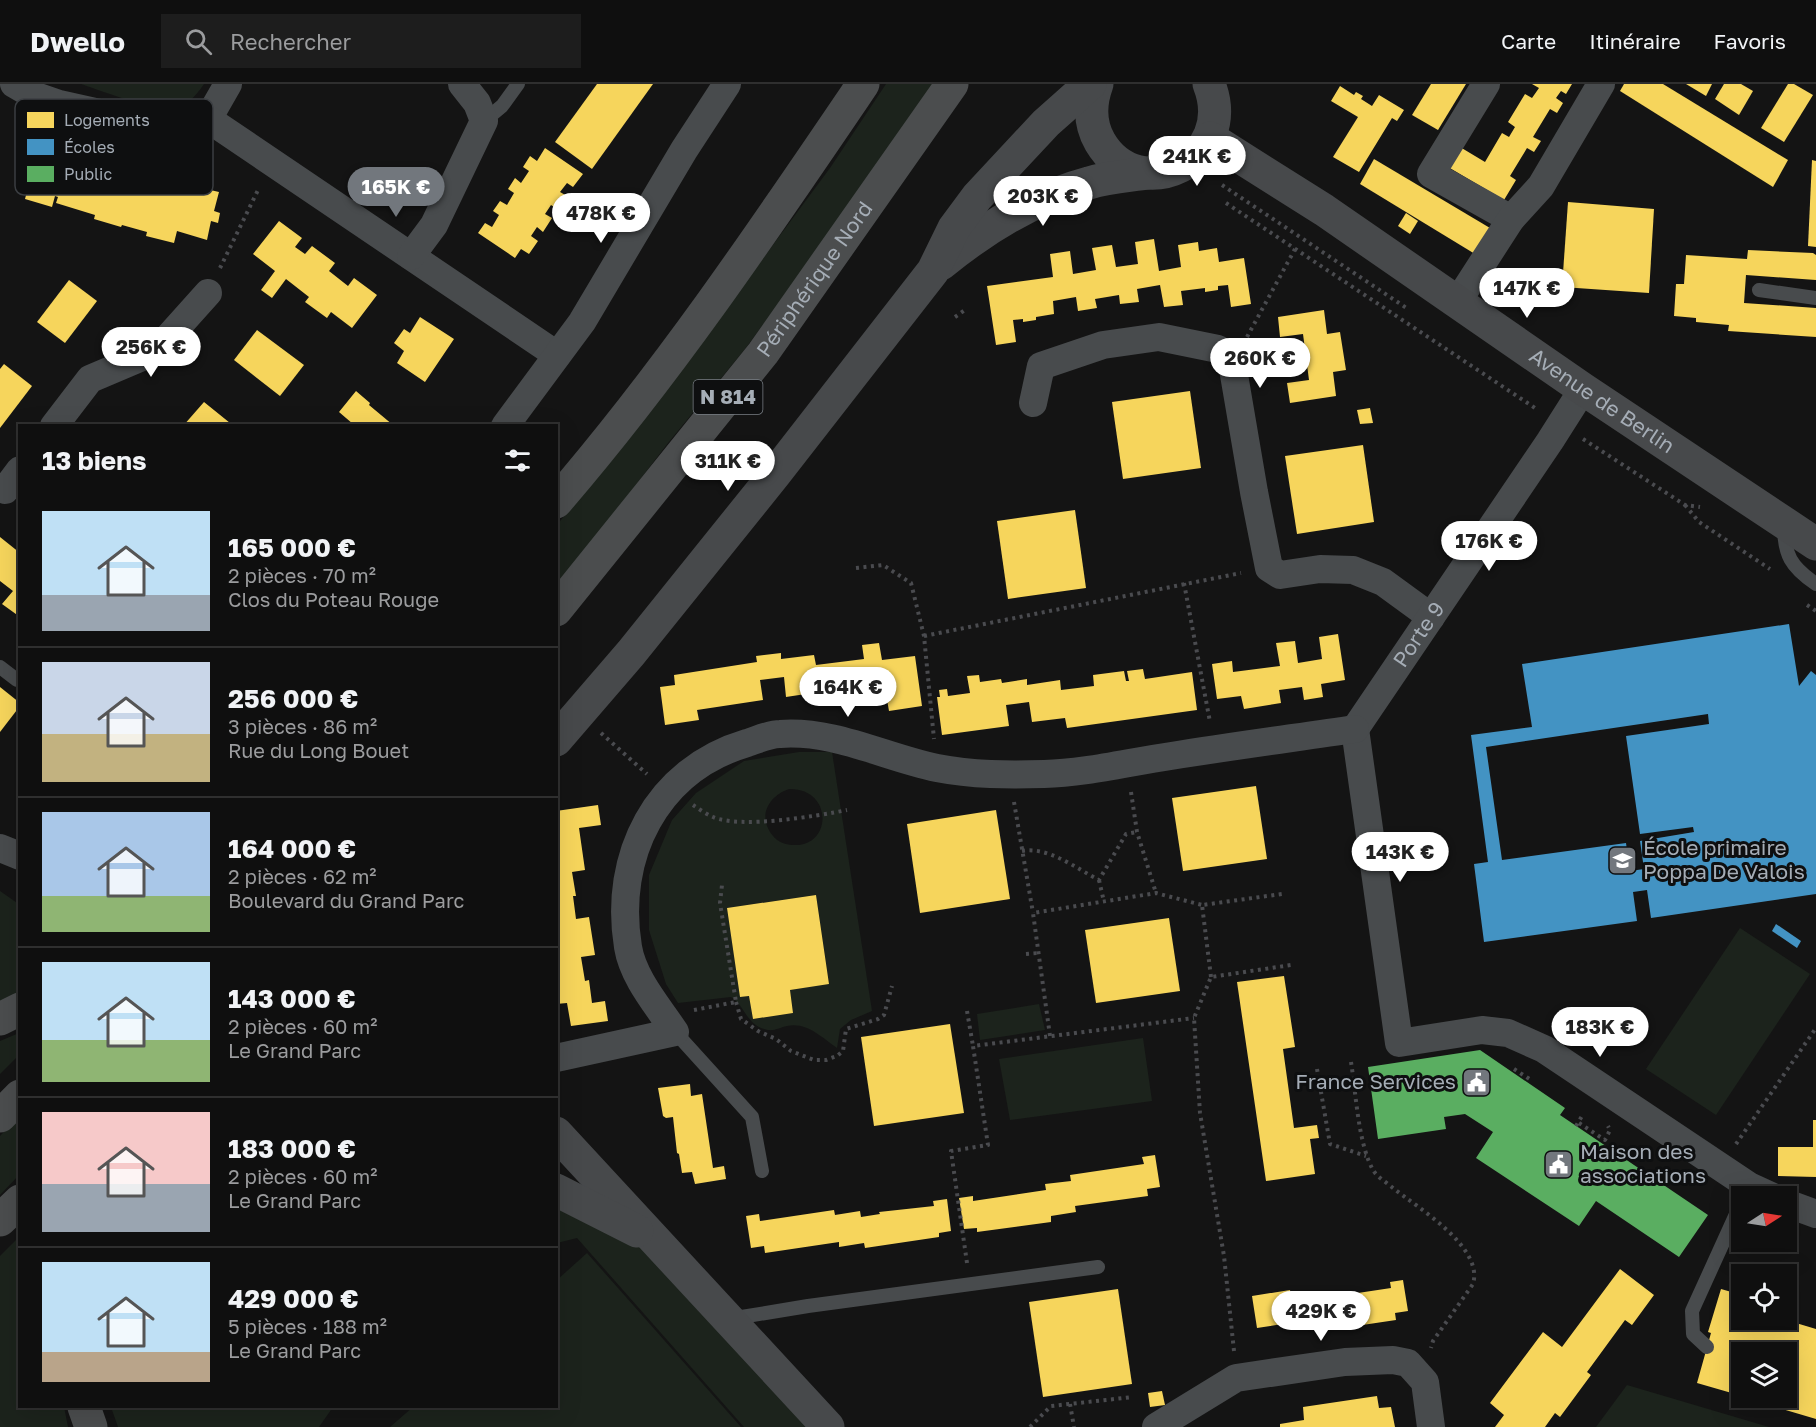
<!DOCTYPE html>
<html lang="fr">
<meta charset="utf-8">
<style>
:root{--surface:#0f0f0f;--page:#1d1d1d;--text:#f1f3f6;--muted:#9b9c9e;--line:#2f2f2f;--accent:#72777d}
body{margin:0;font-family:"Golos Text",sans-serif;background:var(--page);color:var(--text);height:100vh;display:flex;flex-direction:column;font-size:22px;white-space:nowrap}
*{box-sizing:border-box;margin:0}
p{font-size:20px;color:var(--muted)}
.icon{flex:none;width:33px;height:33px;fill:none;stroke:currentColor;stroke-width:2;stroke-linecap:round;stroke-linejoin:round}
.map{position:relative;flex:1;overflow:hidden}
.sheet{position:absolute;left:18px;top:340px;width:540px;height:984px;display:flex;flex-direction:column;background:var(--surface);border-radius:0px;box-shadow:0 6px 24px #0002,0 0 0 2px var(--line)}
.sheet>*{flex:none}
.needle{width:39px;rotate:78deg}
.controls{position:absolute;left:1731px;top:1102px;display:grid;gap:12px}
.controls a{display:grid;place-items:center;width:66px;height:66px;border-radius:0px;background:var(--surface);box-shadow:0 6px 24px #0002,0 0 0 2px var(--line);font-size:30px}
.price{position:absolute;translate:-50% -51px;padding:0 14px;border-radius:21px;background:#fff;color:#222;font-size:20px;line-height:39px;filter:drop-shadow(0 2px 3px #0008)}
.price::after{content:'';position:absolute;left:50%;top:36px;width:18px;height:14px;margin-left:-9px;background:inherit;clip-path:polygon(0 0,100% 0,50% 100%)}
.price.active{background:var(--accent);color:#fff}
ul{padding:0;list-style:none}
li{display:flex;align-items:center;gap:18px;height:150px;padding:0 24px}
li+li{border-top:2px solid var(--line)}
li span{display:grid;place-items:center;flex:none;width:168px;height:120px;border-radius:0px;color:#555}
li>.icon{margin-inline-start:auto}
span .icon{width:72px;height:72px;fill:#fffc;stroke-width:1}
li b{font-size:26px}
h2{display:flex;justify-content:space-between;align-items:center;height:72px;padding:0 24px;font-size:26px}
header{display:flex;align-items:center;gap:36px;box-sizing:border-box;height:84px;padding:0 30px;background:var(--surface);border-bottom:2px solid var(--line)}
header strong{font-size:28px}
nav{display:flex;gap:33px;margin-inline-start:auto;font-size:21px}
.search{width:420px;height:54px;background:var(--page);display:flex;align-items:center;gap:15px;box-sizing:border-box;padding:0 21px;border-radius:0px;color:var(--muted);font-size:22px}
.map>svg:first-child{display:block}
.green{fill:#1c231c;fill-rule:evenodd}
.homes{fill:#f6d55c}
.schools{fill:#4393c3;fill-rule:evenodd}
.public{fill:#5aae61}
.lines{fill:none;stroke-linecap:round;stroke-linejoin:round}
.path{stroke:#4a4b4f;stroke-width:4;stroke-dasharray:3 4.5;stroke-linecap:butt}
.lane{stroke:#484b4d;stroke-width:14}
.street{stroke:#484b4d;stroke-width:28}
.secondary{stroke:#47494b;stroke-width:33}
.highway{stroke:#4b4d4e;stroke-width:33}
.labels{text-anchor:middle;stroke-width:6;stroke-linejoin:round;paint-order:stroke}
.shield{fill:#0e0f10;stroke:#787e84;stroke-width:1.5}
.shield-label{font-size:20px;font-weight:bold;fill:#a5adb6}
.street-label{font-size:21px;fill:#a5adb6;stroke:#0e0f10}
.poi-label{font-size:21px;fill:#a5adb6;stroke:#0e0f10;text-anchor:start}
.key{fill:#0e0f10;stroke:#3b3e42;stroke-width:1.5}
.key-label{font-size:16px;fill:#a5adb6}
</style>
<header>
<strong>Dwello</strong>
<div class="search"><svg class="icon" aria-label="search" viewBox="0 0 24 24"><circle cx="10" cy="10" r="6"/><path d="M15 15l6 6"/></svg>Rechercher</div>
<nav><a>Carte</a><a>Itinéraire</a><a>Favoris</a></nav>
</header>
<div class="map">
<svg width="1816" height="1343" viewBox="0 0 1816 1343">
<rect width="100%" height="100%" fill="#141414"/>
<g class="green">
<path d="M81,0H204C195,13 188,21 172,25C160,29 96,5 81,0Z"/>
<path d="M886,0H934L826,155L745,265L668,359L557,504V441L689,274L830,84Z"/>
<path d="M799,668H832L872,927L851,936L840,945L837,964C821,953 807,938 787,942C781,943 775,947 768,946C746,942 745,921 731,913L678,919L666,900L649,846V791L672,736L696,709L744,677ZM789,705C834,704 832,764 793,761C783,761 775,756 770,748C758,729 771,711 789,705ZM816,811L829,899L790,906L793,929L753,935L749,912L740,913L727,824Z"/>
<path d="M0,807L20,821L19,925L0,935Z"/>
<path d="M1740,844L1810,890L1716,1031L1646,985Z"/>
<path d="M1039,920L1045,946L980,956L977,930Z"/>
<path d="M19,949V971L0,990V957Z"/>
<path d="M1143,954L1152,1017L1010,1036L999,975Z"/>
<path d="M19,1032V1091L0,1111V1052Z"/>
<path d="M557,1124L629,1155L674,1188L816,1343H744L577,1154L557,1159Z"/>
<path d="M19,1153L20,1323H64L68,1343H0V1172Z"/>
<path d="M587,1169L741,1343H390L413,1323H556L557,1196Z"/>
<path d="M1627,1301L1769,1343H1596Z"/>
<path d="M111,1323H333L319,1343H118Z"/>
</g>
<g class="homes">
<path d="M597,0H653L592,85L555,58Z"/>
<path d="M1431,0H1466L1438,46L1412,31Z"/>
<path d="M1532,0H1572L1566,10L1561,7L1556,14L1563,19L1557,29L1550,25L1533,53L1541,57L1534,68L1527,64L1510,92L1516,96L1504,116L1443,80L1455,60L1485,78L1502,49L1509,53L1515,43L1508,38L1525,10L1532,14L1539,4Z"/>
<path d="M1624,0H1663L1788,76L1773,103L1620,7Z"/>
<path d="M1686,0H1712L1706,12Z"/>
<path d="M1724,0H1741L1753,7L1739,31L1715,15Z"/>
<path d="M1788,0H1794L1813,11L1784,58L1761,44Z"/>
<path d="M1340,2L1354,11L1356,8L1363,12L1361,15L1372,22L1379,11L1404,26L1397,37L1392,34L1359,88L1333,73L1358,33L1331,17Z"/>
<path d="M38,64L96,79L93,90L105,93L107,86L187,106L189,101L219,108L214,127L220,129L218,139L211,137L207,156L177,147L174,159L146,152L147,148L122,141L121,143L94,135L95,131L56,119L58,113L55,112L52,123L25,115Z"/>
<path d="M545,64L583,90L573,103L567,99L560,108L567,112L558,126L551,121L545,130L552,134L543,148L537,143L531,152L538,157L529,170L521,165L515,174L478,149L485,139L492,143L499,131L493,127L500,117L507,121L514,109L508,105L515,94L521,99L529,87L523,83L530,72L537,77Z"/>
<path d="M1374,75L1490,144L1475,170L1360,100Z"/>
<path d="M1812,76L1816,77V163L1808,162Z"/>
<path d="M1568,118L1654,125L1649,209L1562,203Z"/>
<path d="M1406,129L1418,137L1410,150L1398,142Z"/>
<path d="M279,137L302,154L295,163L305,170L312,162L335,179L329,187L348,202L354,194L377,211L352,244L331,228L327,234L305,218L309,213L286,195L272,214L261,206L275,187L253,170Z"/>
<path d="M1154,155L1159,187L1181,183L1178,161L1198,158L1199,167L1217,164L1219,178L1244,174L1251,220L1231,223L1228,201L1218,202V206L1205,208V204L1181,207L1183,221L1164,223L1160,201L1137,205L1139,218L1120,220L1119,211L1095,215L1097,224L1078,227L1076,213L1053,217L1054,230L1036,233V236L1023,238V235L1013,236L1016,258L996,261L987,202L1053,193L1050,170L1070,167L1073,190L1096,186L1092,164L1112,161L1116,183L1138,180L1135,158Z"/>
<path d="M1748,166L1813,169L1816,171V196L1746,191L1744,219L1816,224V253L1728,247L1729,241L1696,238V234L1674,232L1676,200H1684L1686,171L1747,175Z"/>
<path d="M69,196L97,217L65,259L37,238Z"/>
<path d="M1324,226L1327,250L1340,248L1346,286L1333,288L1336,312L1290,319L1287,299L1309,296L1303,250L1280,253L1278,233Z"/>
<path d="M420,233L454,255L425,298L397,279L404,267L394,259L404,245L410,249Z"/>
<path d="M257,246L304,281L280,312L234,276Z"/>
<path d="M4,280L32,302L0,344V285Z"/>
<path d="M356,307L370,319L369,321L393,341L392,342H351L353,340L339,328Z"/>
<path d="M1190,307L1201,384L1123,395L1112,318Z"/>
<path d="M204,318L230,339L235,342H183Z"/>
<path d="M1370,324L1373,339L1360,340L1357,326Z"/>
<path d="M1363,361L1374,438L1297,450L1285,372Z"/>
<path d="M1075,426L1086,504L1008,515L997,437Z"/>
<path d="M0,453L20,469V533L2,520L13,507L0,497Z"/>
<path d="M1338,550L1345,596L1321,600L1323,613L1304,616L1302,603L1279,606L1281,619L1244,625L1241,612L1217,615L1212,580L1232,577L1233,588L1280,582L1276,559L1295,557L1298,579L1322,575L1319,553Z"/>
<path d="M879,559L882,576L915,572L922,622L889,627L886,610L821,619L819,608L786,613L784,593L760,596L763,616L697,626L699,636L665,641L660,603L675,601L674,591L757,578L756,572L781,569V575L814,571L816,581L864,575L862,561Z"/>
<path d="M1143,585L1145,595L1192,588L1197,626L1067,644L1065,634L1032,638L1029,618L1006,621L1009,642L942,651L937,613H940L939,606L947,605L948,612L970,609L967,592L979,591L980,598L1001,595L1002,599L1027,595V601L1060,596L1061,606L1094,602L1093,591L1124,587L1126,597H1129L1127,587Z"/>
<path d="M0,603L20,619V622L0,648Z"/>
<path d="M1256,702L1267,775L1183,787L1172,714Z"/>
<path d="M598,721L601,741L579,744L585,786L572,788L576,812H573L576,835L589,833L595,871L581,873L585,897L589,896L592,919L605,917L608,937L571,942L567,919L556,920V881H558L556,870V727Z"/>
<path d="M996,726L1010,815L920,829L907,740Z"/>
<path d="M816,811L829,900L790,906L793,929L753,935L749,912L740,913L727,824Z"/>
<path d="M1169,834L1180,907L1096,919L1085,846Z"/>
<path d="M1284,892L1295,963L1283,965L1294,1044L1317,1041L1319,1054L1310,1055L1315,1090L1266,1097L1237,898Z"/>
<path d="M950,940L964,1029L874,1042L861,953Z"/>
<path d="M690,1000L691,1012L702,1010L713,1084L724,1082L726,1095L695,1100L692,1088L682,1089L679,1070L677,1069L673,1033L666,1034L663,1032L658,1004Z"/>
<path d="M1813,1036H1816V1093L1778,1092V1063H1813Z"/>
<path d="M1155,1071L1160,1103L1147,1105L1148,1112L1075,1122L1076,1128L1051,1132V1138L977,1148V1144L964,1145L959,1114L973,1112V1117L1046,1106L1045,1100L1071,1097L1070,1091L1144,1080L1142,1073Z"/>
<path d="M947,1115L951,1147L939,1149V1153L865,1164L864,1159L839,1163V1158L765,1169L764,1162L751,1164L746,1132L759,1130L760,1137L834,1126L835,1131L860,1127L861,1133L880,1130L879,1128L934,1122L933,1117Z"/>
<path d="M1620,1185L1654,1211L1632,1241L1625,1236L1587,1288L1591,1291L1560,1333L1555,1329L1545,1343H1495L1504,1331L1490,1319L1543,1248L1562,1263Z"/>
<path d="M1403,1196L1408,1227L1395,1229L1396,1236L1322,1247L1321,1240L1296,1244L1295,1238L1257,1244L1252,1212L1290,1206L1291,1212L1316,1209L1318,1215L1391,1204L1390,1198Z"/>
<path d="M1118,1205L1132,1300L1043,1313L1029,1218Z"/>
<path d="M1721,1205L1742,1211V1236H1786L1816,1245V1335L1749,1315L1786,1314V1269H1742V1312L1697,1299L1711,1249L1708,1248Z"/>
<path d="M1162,1307L1165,1321L1150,1323L1148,1309Z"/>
<path d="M1377,1312L1379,1324L1391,1323L1395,1343H1280V1340L1304,1336L1303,1323Z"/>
</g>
<g class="schools">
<path d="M1789,540L1799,602L1811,587L1816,591V810L1651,834L1647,806L1633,808L1637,837L1484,858L1474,780L1488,778L1471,651L1532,643L1522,580ZM1708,630L1709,640L1626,652L1640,750L1693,743L1694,748L1640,757L1644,785L1630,787L1626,759L1502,776L1486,663Z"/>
<path d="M1776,840L1801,857L1797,864L1772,847Z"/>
</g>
<path class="public" d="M1480,966L1565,1024L1560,1031L1708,1131L1679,1173L1596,1117L1579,1142L1476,1074L1493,1048L1465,1030L1444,1033L1446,1045L1378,1055L1368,983Z"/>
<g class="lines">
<g class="path">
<path d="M1222,101L1408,225"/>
<path d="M1226,119L1538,326"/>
<path d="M220,184L259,104"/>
<path d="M955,233L965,226"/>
<path d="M1247,253L1295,165"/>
<path d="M1583,355L1685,421L1700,423"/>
<path d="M1685,421L1699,438L1770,485"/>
<path d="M856,484L883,481L911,499L924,552L934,655"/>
<path d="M1184,499L1210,638"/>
<path d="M1807,521L1816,527"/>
<path d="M924,552L1241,489"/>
<path d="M601,649L647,690"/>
<path d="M1131,708L1137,748L1156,809"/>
<path d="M1014,718L1033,829"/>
<path d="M693,721C699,725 706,730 713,733C740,745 817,732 847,726"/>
<path d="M1022,767C1048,762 1077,785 1099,796L1126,750L1137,748"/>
<path d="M1099,796L1104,818"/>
<path d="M1026,870L1038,869"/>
<path d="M1211,893L1202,821L1282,810"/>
<path d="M736,918L741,935L758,947L776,955L791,967L814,976H826L837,972L843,967L846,945L878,935L884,931L892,902"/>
<path d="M694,926L736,918L720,819L722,801"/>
<path d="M967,927L973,962"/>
<path d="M1050,952L1033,829L1156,809L1202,821"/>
<path d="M1351,978C1356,1009 1358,1059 1373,1086C1377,1093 1386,1098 1393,1104C1418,1124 1484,1163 1473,1200L1433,1257L1431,1264"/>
<path d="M1317,985L1330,1060L1366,1072"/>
<path d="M1514,985L1531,996"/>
<path d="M1579,1039L1605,1056L1610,1046L1608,1042"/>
<path d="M1576,1042L1582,1032"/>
<path d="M1736,1060L1816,944"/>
<path d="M967,1179L951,1067L988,1061L973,962L1194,934"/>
<path d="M1234,1267L1224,1172L1200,1029L1194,934L1211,893L1291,881"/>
<path d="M1070,1320L1074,1343"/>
<path d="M1030,1343L1051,1322L1133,1313"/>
</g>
<g class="lane">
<path d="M484,37L502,22L518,0"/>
<path d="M1759,206L1816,214"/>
<path d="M1784,441C1784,471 1791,483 1816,500"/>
<path d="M0,583L17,596"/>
<path d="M675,948L752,1033L762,1087"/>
<path d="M729,1235L808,1222L1098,1183"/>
<path d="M1707,1263L1693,1250L1692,1227L1742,1117"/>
</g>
<g class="street">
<path d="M14,0L33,11L59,20L180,47L208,35L228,0"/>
<path d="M1486,0L1431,90L1511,135"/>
<path d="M208,35L557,271"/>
<path d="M411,172L434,141L484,37L477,19L462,0"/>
<path d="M1458,217L1511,135L1541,102L1601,0"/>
<path d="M1033,319L1041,282L1103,261L1159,253L1218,265L1232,279L1254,408L1269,484L1280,491L1320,485L1353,486L1383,498L1431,533"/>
<path d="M54,342L90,295L156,267L208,209"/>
<path d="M505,342L582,238L684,66L727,0"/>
<path d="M5,406L20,386"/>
<path d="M1355,645L1399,959L1482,946L1508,949L1544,965L1749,1102L1773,1113"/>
<path id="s1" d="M1355,645L1550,357L1583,305"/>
<path d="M0,764L20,772"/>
<path d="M556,974L675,948C658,922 633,894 628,863C613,772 656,686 747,659C757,656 769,650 780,650C835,646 884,673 937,684C973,691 1008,691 1044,690C1086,689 1129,678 1171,672C1232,662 1294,654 1355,645"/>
<path d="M1786,1119L1816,1130"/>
<path d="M1156,1343L1236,1294L1345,1278L1393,1276L1408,1279L1425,1298L1431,1343"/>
</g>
<g class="secondary">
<path d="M1097,0C1090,19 1089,39 1100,58C1139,124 1239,76 1209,0"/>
<path id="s2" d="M1210,54L1324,126L1583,305L1816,460"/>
<path d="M941,180C985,144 1033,114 1089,99C1108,93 1128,92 1148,89"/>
<path d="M556,656L631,569L775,390L933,187L954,144L977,113L1046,39L1090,0"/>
<path d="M556,1049L828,1343"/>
<path d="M556,1106L637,1147"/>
</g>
<g class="highway">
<path d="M556,418C669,287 766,143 863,0"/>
<path id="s3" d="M556,526L763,269L952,0"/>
<path d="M0,935L20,925"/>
<path d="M0,1032L20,1012"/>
<path d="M0,1136L20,1117"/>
<path d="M84,1323L91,1343"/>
</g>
</g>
<defs>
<symbol id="school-square" viewBox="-11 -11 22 22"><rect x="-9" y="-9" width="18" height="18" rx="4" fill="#72777d" stroke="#0e0f10"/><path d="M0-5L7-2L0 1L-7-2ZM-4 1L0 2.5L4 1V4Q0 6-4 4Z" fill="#fff"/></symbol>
<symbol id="civic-square" viewBox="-11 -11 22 22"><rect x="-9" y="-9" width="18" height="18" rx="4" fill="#72777d" stroke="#0e0f10"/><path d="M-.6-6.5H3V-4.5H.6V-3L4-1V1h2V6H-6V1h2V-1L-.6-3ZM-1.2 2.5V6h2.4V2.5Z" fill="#fff"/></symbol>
</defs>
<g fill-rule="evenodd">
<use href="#school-square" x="1606" y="760" width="33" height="33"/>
<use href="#civic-square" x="1460" y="982" width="33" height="33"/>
<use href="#civic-square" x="1542" y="1064" width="33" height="33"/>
</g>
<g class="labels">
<rect class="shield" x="693.5" y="296" width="69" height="34" rx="4.5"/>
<g class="shield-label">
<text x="728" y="320">N 814</text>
</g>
<g class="street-label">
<text dy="7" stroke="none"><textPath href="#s3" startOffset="420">Périphérique Nord</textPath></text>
<text dy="7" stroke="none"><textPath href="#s2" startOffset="472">Avenue de Berlin</textPath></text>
<text dy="7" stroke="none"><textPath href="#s1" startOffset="114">Porte 9</textPath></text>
</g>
<g class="poi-label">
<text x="1643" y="771">École primaire<tspan x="1643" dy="24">Poppa De Valois</tspan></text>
<text x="1456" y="1005" text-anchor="end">France Services</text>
<text x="1580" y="1075">Maison des<tspan x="1580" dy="24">associations</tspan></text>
</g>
</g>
<rect x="15" y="15" width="198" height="96" rx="9" class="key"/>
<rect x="27" y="28" width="27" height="16" fill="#f6d55c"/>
<rect x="27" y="55" width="27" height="16" fill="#4393c3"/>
<rect x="27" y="82" width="27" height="16" fill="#5aae61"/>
<g class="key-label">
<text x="64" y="42">Logements</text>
<text x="64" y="69">Écoles</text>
<text x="64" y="96">Public</text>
</g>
</svg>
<div class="controls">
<a><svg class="needle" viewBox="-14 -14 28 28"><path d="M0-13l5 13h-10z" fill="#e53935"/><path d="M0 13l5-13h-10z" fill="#9b9c9e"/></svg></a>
<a><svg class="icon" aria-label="locate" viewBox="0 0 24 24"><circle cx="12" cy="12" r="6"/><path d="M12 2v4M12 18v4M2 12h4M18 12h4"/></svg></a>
<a><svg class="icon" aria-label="layers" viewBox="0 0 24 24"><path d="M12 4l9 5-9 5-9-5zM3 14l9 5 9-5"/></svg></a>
</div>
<b class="price" style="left:1197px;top:103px">241K €</b>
<b class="price active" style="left:396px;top:134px">165K €</b>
<b class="price" style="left:1043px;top:143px">203K €</b>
<b class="price" style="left:601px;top:160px">478K €</b>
<b class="price" style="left:1527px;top:235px">147K €</b>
<b class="price" style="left:151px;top:294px">256K €</b>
<b class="price" style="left:1260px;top:305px">260K €</b>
<b class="price" style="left:728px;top:408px">311K €</b>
<b class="price" style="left:1489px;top:488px">176K €</b>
<b class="price" style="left:848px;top:634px">164K €</b>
<b class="price" style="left:1400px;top:799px">143K €</b>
<b class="price" style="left:1600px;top:974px">183K €</b>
<b class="price" style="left:1321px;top:1258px">429K €</b>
<section class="sheet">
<h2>13 biens<svg class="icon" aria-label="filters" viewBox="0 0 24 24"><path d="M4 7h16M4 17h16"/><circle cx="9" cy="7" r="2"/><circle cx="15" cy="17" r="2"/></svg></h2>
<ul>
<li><span style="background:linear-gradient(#bfe0f5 70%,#9aa5b1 0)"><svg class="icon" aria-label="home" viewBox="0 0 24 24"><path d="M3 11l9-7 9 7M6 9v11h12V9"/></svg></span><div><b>165 000 €</b><p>2 pièces · 70 m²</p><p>Clos du Poteau Rouge</p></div></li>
<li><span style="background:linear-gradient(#c9d6e8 60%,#c2b280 0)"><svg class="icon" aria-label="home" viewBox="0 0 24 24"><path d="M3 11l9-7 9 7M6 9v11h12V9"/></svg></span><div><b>256 000 €</b><p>3 pièces · 86 m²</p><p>Rue du Long Bouet</p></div></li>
<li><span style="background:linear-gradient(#a9c7e8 70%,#8fb573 0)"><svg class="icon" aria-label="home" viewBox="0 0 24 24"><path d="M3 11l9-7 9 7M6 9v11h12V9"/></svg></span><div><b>164 000 €</b><p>2 pièces · 62 m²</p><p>Boulevard du Grand Parc</p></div></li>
<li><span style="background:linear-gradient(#bfe0f5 65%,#8fb573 0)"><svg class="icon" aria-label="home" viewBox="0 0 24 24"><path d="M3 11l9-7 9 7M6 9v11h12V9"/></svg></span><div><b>143 000 €</b><p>2 pièces · 60 m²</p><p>Le Grand Parc</p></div></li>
<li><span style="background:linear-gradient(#f6c9c9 60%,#9aa5b1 0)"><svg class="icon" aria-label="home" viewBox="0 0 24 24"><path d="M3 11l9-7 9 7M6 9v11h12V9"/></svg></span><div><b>183 000 €</b><p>2 pièces · 60 m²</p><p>Le Grand Parc</p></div></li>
<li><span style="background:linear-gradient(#bfe0f5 75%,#b9a48a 0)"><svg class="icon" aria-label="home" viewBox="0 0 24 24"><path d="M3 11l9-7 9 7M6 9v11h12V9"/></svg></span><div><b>429 000 €</b><p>5 pièces · 188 m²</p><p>Le Grand Parc</p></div></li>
</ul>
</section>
</div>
